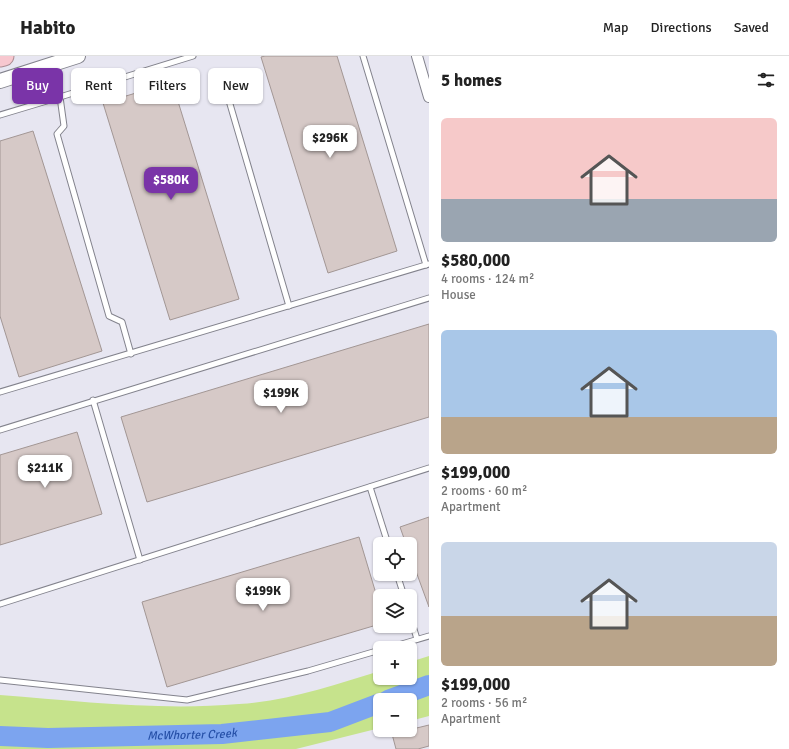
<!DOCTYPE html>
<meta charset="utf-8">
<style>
:root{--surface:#fff;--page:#f2f2f2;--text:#222;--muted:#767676;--line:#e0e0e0;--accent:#7a34a8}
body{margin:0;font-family:Signika,sans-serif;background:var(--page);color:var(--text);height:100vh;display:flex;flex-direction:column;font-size:15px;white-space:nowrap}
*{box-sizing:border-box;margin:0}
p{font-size:13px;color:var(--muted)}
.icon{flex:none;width:22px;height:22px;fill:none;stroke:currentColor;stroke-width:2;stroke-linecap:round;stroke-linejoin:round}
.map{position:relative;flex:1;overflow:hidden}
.sheet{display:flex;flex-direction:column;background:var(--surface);width:360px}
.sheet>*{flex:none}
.banner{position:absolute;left:12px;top:12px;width:357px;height:36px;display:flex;gap:8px}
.fabs{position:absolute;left:373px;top:481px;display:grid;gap:8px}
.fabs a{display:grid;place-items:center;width:44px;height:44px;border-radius:6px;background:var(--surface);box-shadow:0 1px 3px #0004;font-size:20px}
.price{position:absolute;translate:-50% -34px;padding:0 9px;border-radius:8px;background:#fff;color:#222;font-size:13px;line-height:26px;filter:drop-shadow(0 1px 2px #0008)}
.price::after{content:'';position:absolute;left:50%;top:24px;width:12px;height:9px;margin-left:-6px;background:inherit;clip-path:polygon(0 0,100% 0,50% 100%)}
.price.selected{background:var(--accent);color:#fff}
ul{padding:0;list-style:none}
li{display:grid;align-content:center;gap:8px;height:212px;padding:0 12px}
li span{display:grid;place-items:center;height:124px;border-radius:6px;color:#555}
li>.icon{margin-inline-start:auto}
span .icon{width:72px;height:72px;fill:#fffc;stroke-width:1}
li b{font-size:17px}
h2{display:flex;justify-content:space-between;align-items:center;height:48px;padding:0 12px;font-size:17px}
.tag{padding:0 14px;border-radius:6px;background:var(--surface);box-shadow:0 1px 3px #0004;font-size:14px;line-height:36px}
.tag.selected{background:var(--accent);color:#fff}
header{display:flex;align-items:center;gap:24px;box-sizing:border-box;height:56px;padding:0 20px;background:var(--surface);border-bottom:1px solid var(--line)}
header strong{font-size:19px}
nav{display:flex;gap:22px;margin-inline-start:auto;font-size:14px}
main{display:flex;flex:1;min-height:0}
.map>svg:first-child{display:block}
.green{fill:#c6e38c}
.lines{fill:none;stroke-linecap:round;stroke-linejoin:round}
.river{stroke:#7ca4ef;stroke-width:20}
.building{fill:#d6c9c7;stroke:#a29694}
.service-casing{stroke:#83838d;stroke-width:7}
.minor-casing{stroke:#83838d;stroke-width:12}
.secondary-casing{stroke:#83838d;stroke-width:16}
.motorway-casing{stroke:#ab8c93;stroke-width:21}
.service{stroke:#fff;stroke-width:5}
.minor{stroke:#fff;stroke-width:10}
.secondary{stroke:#fff;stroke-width:14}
.motorway{stroke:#f7c7cf;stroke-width:19}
.labels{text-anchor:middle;stroke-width:3.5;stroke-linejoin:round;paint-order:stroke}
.water-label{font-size:12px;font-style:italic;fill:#2650a8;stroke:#e7e6f1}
</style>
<header>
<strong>Habito</strong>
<nav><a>Map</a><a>Directions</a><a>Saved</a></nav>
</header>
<main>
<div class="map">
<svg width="429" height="693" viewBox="0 0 429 693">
<rect width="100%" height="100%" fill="#e7e6f1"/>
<path class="green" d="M429,600V660L410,665V644H380V672L296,693H0V639C79,645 159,655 239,648C288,645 334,629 380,615V622H410V606Z"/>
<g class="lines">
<g class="river">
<path d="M388,644L429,629"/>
<path id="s1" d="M0,680L48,682L222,678L330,666L380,647"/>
</g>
</g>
<g class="building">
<path d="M265,0H337L397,195L328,217L261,1Z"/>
<path d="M172,26L239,243L170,264L103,47Z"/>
<path d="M33,75L102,295L19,321L0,260V85Z"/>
<path d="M429,268V361L147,446L121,361Z"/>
<path d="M77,376L102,458L0,489V399Z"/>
<path d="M429,461V551L410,499V488H406L400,471Z"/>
<path d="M359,481L380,551V568L167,631L142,546Z"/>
<path d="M429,670V690L418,693H396L392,678L429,669Z"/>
</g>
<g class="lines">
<defs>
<g id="service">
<path d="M363,0L426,209"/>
<path d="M225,31L289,250"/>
<path d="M60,41L193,0"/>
<path d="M0,59L60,41L64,70L57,78L109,260L122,266L131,298"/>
<path d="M0,336L429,208"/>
<path d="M93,344L140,504"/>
<path d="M0,374L429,242"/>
<path d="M370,431L388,488"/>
<path d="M397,518L404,540"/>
<path d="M0,548L429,412"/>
<path d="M410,560L417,583"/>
<path d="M388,592L429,580"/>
<path d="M0,624L187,644L308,615L380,594"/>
</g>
<path id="minor" d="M417,0L429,41"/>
<path id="secondary" d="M0,25L78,0"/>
<path id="motorway" d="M0,1L4,0"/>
</defs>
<use href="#service" class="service-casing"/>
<use href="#minor" class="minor-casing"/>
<use href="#secondary" class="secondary-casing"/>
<use href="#motorway" class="motorway-casing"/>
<use href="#service" class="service"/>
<use href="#minor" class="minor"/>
<use href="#secondary" class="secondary"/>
<use href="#motorway" class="motorway"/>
</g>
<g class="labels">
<g class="water-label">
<text dy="4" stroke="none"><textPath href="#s1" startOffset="192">McWhorter Creek</textPath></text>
</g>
</g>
</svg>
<div class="fabs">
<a><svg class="icon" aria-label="locate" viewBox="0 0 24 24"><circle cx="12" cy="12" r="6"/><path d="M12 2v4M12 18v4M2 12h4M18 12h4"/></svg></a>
<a><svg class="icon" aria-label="layers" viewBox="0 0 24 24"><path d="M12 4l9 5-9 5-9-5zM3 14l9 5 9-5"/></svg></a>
<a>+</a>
<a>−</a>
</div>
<b class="price" style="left:330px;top:103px">$296K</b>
<b class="price selected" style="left:171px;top:145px">$580K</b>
<b class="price" style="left:281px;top:358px">$199K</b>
<b class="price" style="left:45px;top:433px">$211K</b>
<b class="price" style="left:263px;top:556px">$199K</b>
<div class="banner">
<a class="tag selected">Buy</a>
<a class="tag">Rent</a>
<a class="tag">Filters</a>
<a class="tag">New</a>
</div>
</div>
<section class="sheet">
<h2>5 homes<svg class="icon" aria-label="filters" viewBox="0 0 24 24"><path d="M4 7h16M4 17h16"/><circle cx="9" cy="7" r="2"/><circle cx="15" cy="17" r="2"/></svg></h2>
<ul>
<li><span style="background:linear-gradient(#f6c9c9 65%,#9aa5b1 0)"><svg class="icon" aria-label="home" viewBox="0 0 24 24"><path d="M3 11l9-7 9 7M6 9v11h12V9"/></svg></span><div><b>$580,000</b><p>4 rooms · 124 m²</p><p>House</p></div></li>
<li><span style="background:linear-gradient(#a9c7e8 70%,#b9a48a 0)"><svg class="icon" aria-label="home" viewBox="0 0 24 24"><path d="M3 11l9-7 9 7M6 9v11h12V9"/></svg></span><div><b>$199,000</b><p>2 rooms · 60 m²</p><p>Apartment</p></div></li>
<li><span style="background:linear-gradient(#c9d6e8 60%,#b9a48a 0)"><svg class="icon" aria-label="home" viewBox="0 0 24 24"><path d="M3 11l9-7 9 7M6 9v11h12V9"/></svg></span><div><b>$199,000</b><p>2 rooms · 56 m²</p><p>Apartment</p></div></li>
</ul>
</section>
</main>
